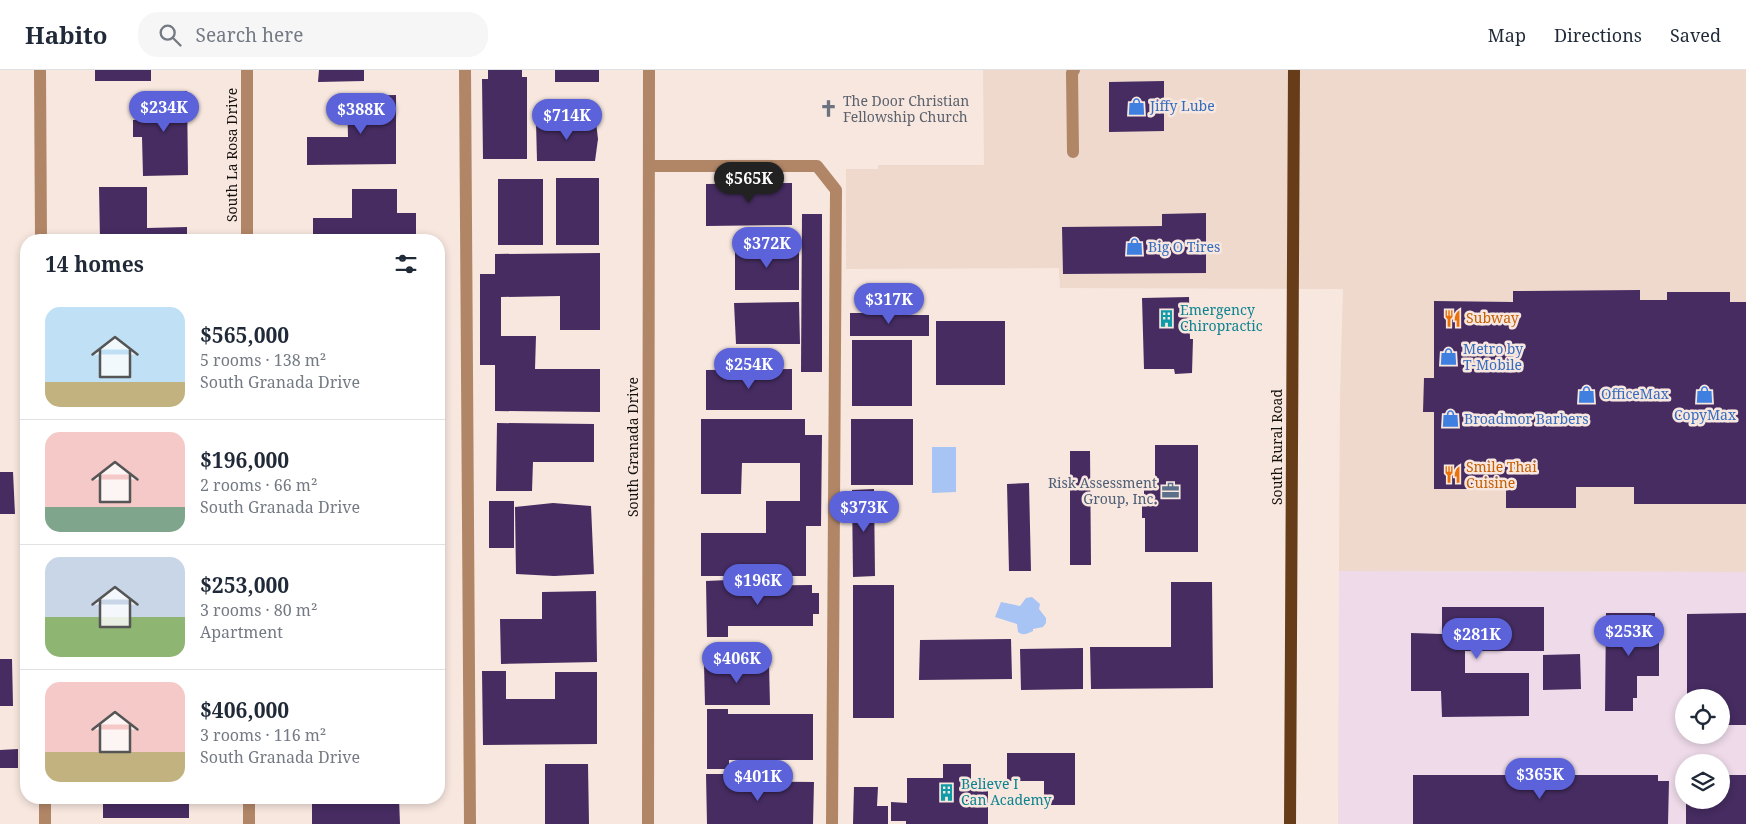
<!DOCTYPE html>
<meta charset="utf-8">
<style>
:root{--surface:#fff;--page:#f6f6f7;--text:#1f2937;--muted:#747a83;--line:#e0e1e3;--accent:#5b62da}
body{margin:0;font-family:"Noto Serif",serif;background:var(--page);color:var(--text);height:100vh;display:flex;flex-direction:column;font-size:19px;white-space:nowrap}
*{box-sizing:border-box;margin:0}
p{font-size:16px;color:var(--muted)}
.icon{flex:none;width:28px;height:28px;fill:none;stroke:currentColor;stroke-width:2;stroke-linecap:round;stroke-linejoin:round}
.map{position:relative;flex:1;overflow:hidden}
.panel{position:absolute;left:20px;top:164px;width:425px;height:570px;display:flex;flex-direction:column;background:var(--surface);border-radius:20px;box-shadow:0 2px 8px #0003}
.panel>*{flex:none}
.controls{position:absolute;left:1675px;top:619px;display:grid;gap:10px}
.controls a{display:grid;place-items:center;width:55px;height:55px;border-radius:50%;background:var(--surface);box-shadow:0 2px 8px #0003;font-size:25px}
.price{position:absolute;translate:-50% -42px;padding:0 11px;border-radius:18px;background:var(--accent);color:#fff;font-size:16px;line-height:32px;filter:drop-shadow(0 1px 2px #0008)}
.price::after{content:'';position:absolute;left:50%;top:30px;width:15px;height:11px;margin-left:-8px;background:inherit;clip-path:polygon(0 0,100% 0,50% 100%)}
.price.active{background:#222;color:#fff}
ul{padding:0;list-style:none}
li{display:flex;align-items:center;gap:15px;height:125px;padding:0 25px}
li+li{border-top:1px solid var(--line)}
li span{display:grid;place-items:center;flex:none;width:140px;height:100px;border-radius:15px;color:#555}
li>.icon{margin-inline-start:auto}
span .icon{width:60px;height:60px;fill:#fffc;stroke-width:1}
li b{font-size:21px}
h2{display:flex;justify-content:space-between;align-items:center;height:60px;padding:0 25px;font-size:21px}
header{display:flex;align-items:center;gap:30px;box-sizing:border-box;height:70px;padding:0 25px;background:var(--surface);border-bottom:1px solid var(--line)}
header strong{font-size:24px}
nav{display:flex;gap:28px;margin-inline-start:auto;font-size:18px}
.search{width:350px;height:45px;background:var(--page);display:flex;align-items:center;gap:12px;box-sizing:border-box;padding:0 18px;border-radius:20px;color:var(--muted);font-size:19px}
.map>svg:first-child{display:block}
.built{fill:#efd8cc}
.education{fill:#eedae9;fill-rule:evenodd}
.water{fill:#a8c4f4}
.building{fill:#462c61}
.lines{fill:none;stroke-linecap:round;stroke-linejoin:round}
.service{stroke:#b18667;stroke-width:12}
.minor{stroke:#b18667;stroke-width:12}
.primary{stroke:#673c18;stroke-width:12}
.labels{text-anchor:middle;stroke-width:5;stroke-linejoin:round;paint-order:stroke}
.worship-label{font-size:14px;fill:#5b616d;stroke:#f7e7df;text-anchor:start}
.shop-label{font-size:14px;fill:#366cbe;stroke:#f7e7df;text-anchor:start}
.street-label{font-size:14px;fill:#15100d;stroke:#f7e7df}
.culture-label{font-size:14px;fill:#0d838f;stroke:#f7e7df;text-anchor:start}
.food-label{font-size:14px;fill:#c56008;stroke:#f7e7df;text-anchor:start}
.service-label{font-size:14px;fill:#4e5e75;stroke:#f7e7df;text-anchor:end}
</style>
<header>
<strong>Habito</strong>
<div class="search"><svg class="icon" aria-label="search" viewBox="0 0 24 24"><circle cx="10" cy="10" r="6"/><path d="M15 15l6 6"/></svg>Search here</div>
<nav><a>Map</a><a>Directions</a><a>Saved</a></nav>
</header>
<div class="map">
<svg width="1746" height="754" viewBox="0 0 1746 754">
<rect width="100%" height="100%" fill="#f7e7df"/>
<path class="built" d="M983,0H1746V502L1339,501L1340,328L1343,219L1060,218L1059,198L846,199V99H878V95H984Z"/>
<path class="education" d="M1339,501L1746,502V754H1338ZM1684,628H1721V665H1684ZM1684,692H1721V730H1684Z"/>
<g class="water">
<path d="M932,377H956V422L932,423Z"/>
<path d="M1032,527L1040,534L1039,539L1046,548V553L1043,557L1033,559V561C1027,564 1023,566 1018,562L1017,554L995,547L1001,532L1020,536L1026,528Z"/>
</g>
<g class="building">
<rect x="95" y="0" width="56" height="11"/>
<path d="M319,0H364V11L318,12Z"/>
<path d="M488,0H522V7H527V89H483L482,9H488Z"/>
<rect x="555" y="0" width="44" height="12"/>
<path d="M1164,11V61L1109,62V12Z"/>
<path d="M187,21L188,105L143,106L142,67H133V50L142,49L141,22Z"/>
<path d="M396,25V94L307,95V67H348L347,26Z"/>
<path d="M536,52H596L598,69L595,91H537Z"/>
<rect x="556" y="108" width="43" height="67"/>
<rect x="498" y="109" width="45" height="66"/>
<path d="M792,113V155L706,156V114Z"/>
<path d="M99,117H147V158L187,157V170H100Z"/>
<path d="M352,119H397V143H416V170H313V148H352Z"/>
<path d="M1206,143V203L1063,204L1062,157L1162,156V144Z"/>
<path d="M802,144H822V302H801Z"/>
<path d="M799,178V220H735V179Z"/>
<path d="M600,183V260H560V226L501,227V266H536L535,299H600V342L495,341V295H480V204H495V184Z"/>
<path d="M1640,220V230H1667V222H1730V232H1746V434H1634V417H1576V438H1506V419H1434V342H1423L1424,308H1434V231L1513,232V221Z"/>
<path d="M1189,227L1190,269H1193L1192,303L1175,304L1174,299H1144L1142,228Z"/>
<path d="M799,232L800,274H736L734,233Z"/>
<path d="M850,243H878V245H929V266H850Z"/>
<rect x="936" y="251" width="69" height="64"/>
<rect x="852" y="270" width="60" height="66"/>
<path d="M792,299V340H706V300Z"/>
<path d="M701,349H805V365H822L821,456H806V506H701V463H766V431H800V393H742L741,424H701Z"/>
<rect x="851" y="349" width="62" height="66"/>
<path d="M497,353L594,354V392H533L532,421H496Z"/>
<path d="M1155,375H1198V482H1145V448H1142V433H1144V409H1155Z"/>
<path d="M1070,381H1090L1091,495H1070Z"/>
<path d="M0,402H13L15,444H0Z"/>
<path d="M1029,413L1031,501H1009L1007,414Z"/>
<path d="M874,419L875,506L853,507L852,420Z"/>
<rect x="489" y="431" width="25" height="47"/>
<path d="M553,433L591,436L594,504L554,506L516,504L515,437Z"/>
<path d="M728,510V516L812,515V523H819V544H813V556H728V567H707L706,511Z"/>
<path d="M1171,512H1212L1213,618L1091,619L1090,577H1171Z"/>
<rect x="853" y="515" width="41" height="133"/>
<path d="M596,521L597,592L501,594L500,549H542V522Z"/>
<path d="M1442,537H1544V581H1465V603H1529V646L1442,647L1441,621H1411V563L1442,564Z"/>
<path d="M1606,543H1655V571H1659V606H1637V628H1633V641H1605Z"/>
<path d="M1746,543V655H1721V628H1687V544Z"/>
<path d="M1011,569L1012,609L919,610L920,570Z"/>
<path d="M1083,578V619L1021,620L1020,579Z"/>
<path d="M1580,584L1581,619L1543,620V585Z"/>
<path d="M0,589H12L13,636H0Z"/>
<path d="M704,593H769L770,635H705Z"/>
<path d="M482,601H506V629H555V602H597V674L483,675Z"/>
<path d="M707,639H728V644H813V690H729V699H707Z"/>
<path d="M18,679V698H0V680Z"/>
<path d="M1007,683H1075V735H1044V711H1007Z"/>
<path d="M545,694H588L589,754H545Z"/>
<path d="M943,694H971V711H988V754H906V751H891V732L907,733V708H943Z"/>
<path d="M706,704H728V711L814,712L813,754H707Z"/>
<path d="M1413,705H1658V711H1669L1668,754H1413Z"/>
<path d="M1721,705H1746V754H1686V730H1721Z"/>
<path d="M854,717H878L877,736H888V754H853Z"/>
<rect x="103" y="728" width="86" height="20"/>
<path d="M312,728H399L400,754H312Z"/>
</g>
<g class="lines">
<g class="service">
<path d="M40,0L41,170"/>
<path d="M465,0L470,754"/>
<path d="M1073,82L1072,3L1074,0"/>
<path d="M649,96H817L836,120L832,754"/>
<path d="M45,728V754"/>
</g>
<g class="minor">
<path d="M247,0V170"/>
<path d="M249,728V754"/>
<path d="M648,754L649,0"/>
</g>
<path class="primary" d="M1290,754L1294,0"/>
</g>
<defs>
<symbol id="shop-bare" viewBox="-9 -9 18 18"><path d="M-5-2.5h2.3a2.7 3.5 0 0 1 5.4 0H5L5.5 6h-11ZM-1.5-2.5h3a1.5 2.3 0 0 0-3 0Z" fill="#3f7fe0" stroke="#f7e7df" stroke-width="2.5" paint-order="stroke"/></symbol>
<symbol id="church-bare" viewBox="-9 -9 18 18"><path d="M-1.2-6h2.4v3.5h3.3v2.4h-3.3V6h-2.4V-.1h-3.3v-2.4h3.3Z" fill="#6b7280" stroke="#f7e7df" stroke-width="2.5" paint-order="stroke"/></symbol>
<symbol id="building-bare" viewBox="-9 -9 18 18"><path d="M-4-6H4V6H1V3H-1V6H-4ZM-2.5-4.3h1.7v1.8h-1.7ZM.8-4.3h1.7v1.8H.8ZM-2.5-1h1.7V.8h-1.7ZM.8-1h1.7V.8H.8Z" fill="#0f9aa8" stroke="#f7e7df" stroke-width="2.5" paint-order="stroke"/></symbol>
<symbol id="restaurant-bare" viewBox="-9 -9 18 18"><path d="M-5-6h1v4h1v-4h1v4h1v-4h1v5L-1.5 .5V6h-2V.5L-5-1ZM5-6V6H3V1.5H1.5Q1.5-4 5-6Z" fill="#e8710a" stroke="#f7e7df" stroke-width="2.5" paint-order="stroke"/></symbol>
<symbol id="office-bare" viewBox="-9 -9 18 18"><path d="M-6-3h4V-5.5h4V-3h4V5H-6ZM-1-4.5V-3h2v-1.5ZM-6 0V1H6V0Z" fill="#5c6f8a" stroke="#f7e7df" stroke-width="2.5" paint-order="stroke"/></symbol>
</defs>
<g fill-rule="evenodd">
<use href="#shop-bare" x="1124" y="24" width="25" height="25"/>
<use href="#church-bare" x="816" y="26" width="25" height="25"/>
<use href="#shop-bare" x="1122" y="164" width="25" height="25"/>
<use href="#building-bare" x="1154" y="236" width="25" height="25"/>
<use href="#restaurant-bare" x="1440" y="236" width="25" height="25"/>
<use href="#shop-bare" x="1436" y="274" width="25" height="25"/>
<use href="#shop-bare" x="1574" y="312" width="25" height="25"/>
<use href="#shop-bare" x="1692" y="312" width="25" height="25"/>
<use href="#shop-bare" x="1438" y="336" width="25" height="25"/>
<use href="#restaurant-bare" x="1440" y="392" width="25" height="25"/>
<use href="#office-bare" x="1158" y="408" width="25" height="25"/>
<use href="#building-bare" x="934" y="710" width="25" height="25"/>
</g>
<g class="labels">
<g class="worship-label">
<text x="843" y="36">The Door Christian<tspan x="843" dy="16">Fellowship Church</tspan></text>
</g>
<g class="shop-label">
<text x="1150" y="41">Jiffy Lube</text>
<text x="1148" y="182">Big O Tires</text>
<text x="1463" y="284">Metro by<tspan x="1463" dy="16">T-Mobile</tspan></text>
<text x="1601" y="329">OfficeMax</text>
<text x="1705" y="350" text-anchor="middle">CopyMax</text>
<text x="1464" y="354">Broadmor Barbers</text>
</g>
<g class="street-label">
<text transform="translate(232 85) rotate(-90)" y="5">South La Rosa Drive</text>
<text transform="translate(633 377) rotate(-90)" y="5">South Granada Drive</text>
<text transform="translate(1277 377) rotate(-90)" y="5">South Rural Road</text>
</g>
<g class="culture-label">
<text x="1180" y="245">Emergency<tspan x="1180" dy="16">Chiropractic</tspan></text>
<text x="961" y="719">Believe I<tspan x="961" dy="16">Can Academy</tspan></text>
</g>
<g class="food-label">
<text x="1466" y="253">Subway</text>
<text x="1466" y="402">Smile Thai<tspan x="1466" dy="16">Cuisine</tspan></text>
</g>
<g class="service-label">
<text x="1157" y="418">Risk Assessment<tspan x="1157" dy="16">Group, Inc.</tspan></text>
</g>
</g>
</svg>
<div class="controls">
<a><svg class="icon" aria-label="locate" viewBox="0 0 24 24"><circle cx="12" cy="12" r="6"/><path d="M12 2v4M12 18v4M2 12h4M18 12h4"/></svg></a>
<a><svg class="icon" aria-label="layers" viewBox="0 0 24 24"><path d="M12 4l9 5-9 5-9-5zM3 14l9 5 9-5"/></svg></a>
</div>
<b class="price" style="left:164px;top:63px">$234K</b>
<b class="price" style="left:361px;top:65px">$388K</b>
<b class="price" style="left:567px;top:71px">$714K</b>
<b class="price active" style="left:749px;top:134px">$565K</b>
<b class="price" style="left:767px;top:199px">$372K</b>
<b class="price" style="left:889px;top:255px">$317K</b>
<b class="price" style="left:749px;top:320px">$254K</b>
<b class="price" style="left:864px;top:463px">$373K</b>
<b class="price" style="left:758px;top:536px">$196K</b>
<b class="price" style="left:1629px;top:587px">$253K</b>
<b class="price" style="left:1477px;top:590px">$281K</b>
<b class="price" style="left:737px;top:614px">$406K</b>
<b class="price" style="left:1540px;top:730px">$365K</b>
<b class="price" style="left:758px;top:732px">$401K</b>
<section class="panel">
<h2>14 homes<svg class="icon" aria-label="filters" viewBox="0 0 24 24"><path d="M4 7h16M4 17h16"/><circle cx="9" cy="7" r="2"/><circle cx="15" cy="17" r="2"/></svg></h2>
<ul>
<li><span style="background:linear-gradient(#bfe0f5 75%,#c2b280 0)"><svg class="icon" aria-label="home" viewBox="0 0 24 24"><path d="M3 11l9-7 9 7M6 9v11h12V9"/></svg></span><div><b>$565,000</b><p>5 rooms · 138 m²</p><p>South Granada Drive</p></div></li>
<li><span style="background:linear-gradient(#f6c9c9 75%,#7fa58c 0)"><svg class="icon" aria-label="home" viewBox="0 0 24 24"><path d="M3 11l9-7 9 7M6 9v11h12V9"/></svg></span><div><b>$196,000</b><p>2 rooms · 66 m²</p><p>South Granada Drive</p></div></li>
<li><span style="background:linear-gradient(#c9d6e8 60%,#8fb573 0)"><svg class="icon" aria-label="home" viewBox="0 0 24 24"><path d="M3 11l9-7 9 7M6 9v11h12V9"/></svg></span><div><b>$253,000</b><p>3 rooms · 80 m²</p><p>Apartment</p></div></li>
<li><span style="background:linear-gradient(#f6c9c9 70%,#c2b280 0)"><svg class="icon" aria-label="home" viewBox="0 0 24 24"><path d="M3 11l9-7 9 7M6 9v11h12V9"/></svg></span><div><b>$406,000</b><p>3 rooms · 116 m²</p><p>South Granada Drive</p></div></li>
</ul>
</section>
</div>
